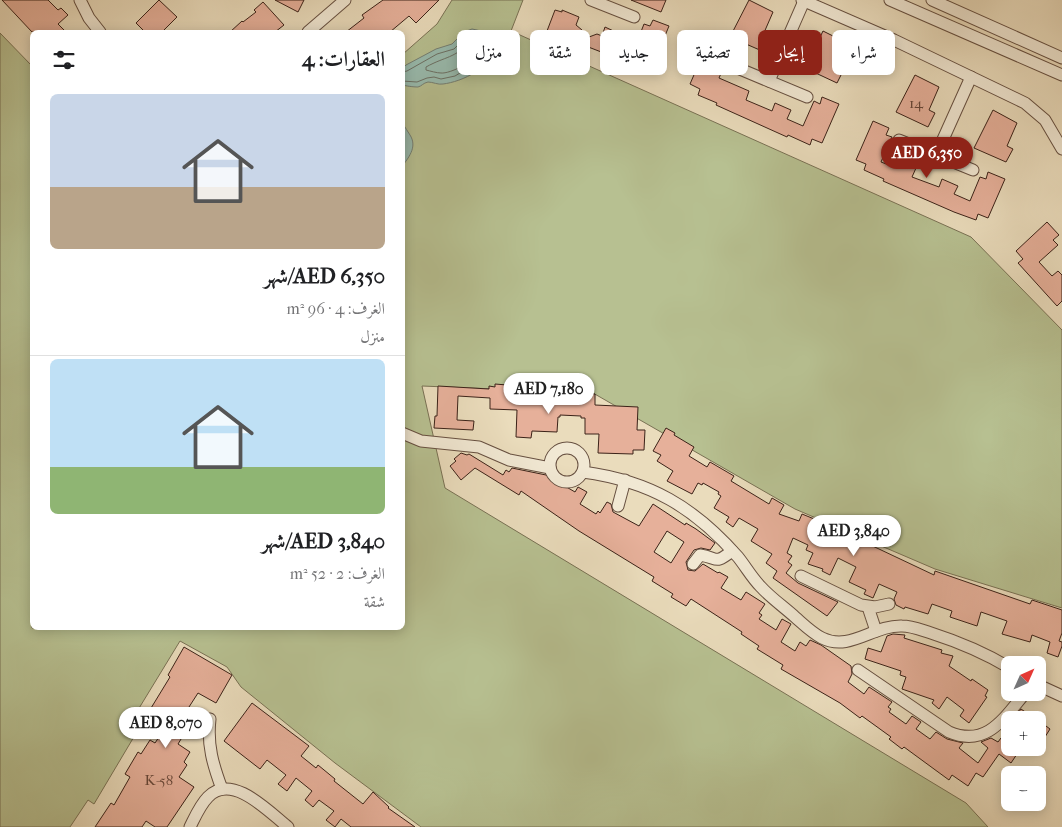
<!DOCTYPE html>
<html lang="ar">
<meta charset="utf-8">
<style>
:root{--surface:#fff;--page:#f6f6f6;--text:#202124;--muted:#757577;--line:#e0e0e0;--accent:#8f2418}
body{margin:0;font-family:"IM FELL French Canon",Amiri,serif;background:var(--page);color:var(--text);direction:rtl;height:100vh;display:flex;flex-direction:column;font-size:19px;white-space:nowrap}
*{box-sizing:border-box;margin:0}
p{font-size:16px;color:var(--muted)}
.icon{flex:none;width:28px;height:28px;fill:none;stroke:currentColor;stroke-width:2;stroke-linecap:round;stroke-linejoin:round}
.map{position:relative;flex:1;overflow:hidden;direction:ltr}
.panel{position:absolute;left:30px;top:30px;width:375px;height:600px;display:flex;flex-direction:column;background:var(--surface);border-radius:8px;box-shadow:0 2px 12px #0003;direction:rtl}
.panel>*{flex:none}
.banner{position:absolute;left:420px;top:30px;width:475px;height:45px;direction:rtl;display:flex;gap:10px}
.needle{width:32px;rotate:45deg}
.tools{position:absolute;left:1001px;top:656px;display:grid;gap:10px}
.tools a{display:grid;place-items:center;width:45px;height:45px;border-radius:8px;background:var(--surface);box-shadow:0 2px 12px #0003;font-size:25px}
.price{position:absolute;translate:-50% -42px;padding:0 11px;border-radius:18px;background:#fff;color:#222;font-size:16px;line-height:32px;filter:drop-shadow(0 1px 2px #0008)}
.price::after{content:'';position:absolute;left:50%;top:30px;width:15px;height:11px;margin-left:-8px;background:inherit;clip-path:polygon(0 0,100% 0,50% 100%)}
.price.current{background:var(--accent);color:#fff}
ul{padding:0;list-style:none}
li{display:grid;align-content:center;gap:10px;height:265px;padding:0 20px}
li+li{border-top:1px solid var(--line)}
li span{display:grid;place-items:center;height:155px;border-radius:8px;color:#555}
li>.icon{margin-inline-start:auto}
span .icon{width:90px;height:90px;fill:#fffc;stroke-width:1}
li b{font-size:21px}
h2{display:flex;justify-content:space-between;align-items:center;height:60px;padding:0 20px;font-size:21px}
.tag{padding:0 18px;border-radius:8px;background:var(--surface);box-shadow:0 2px 12px #0003;font-size:18px;line-height:45px}
.tag.current{background:var(--accent);color:#fff}
.map>svg:first-child{display:block}
.green{fill:#b7c091;stroke:#797154}
.water{fill:#98bcb0;stroke:#737e73}
.lines{fill:none;stroke-linecap:round;stroke-linejoin:round}
.shore{stroke:#6a6f64;stroke-width:1}
.building{fill:#e6b09a;stroke:#3b2218;fill-rule:evenodd}
.minor-casing{stroke:#675041;stroke-width:13}
.minor{stroke:#f1e8d3;stroke-width:11}
.labels{text-anchor:middle;stroke-width:4;stroke-linejoin:round;paint-order:stroke}
.number-label{font-size:15px;fill:#664638}
</style>
<div class="map">
<svg width="1062" height="827" viewBox="0 0 1062 827">
<rect width="100%" height="100%" fill="#eadcbc"/>
<filter id="stains"><feTurbulence type="fractalNoise" baseFrequency=".004" numOctaves="4"/><feColorMatrix values="0 0 0 0 .2 0 0 0 0 .09 0 0 0 0 .02 0 0 0 .5 -.17"/></filter>
<radialGradient id="worn" r=".72"><stop offset=".6" stop-color="#630" stop-opacity="0"/><stop offset="1" stop-color="#630" stop-opacity=".3"/></radialGradient>
<path class="green" d="M452,0H523L511,31L971,237L1062,330V608L935,569L795,509L593,393L422,386L445,488L966,803L988,827H421L335,763L241,687L227,667L180,641L130,723L138,730L94,804L88,800L70,827H0V33L32,66V628H402L403,54L437,24Z"/>
<g class="water">
<path d="M472,29C483,31 489,33 491,44C496,67 461,82 443,84C438,85 433,82 428,82C423,83 422,86 418,87C413,87 406,86 403,85V68L406,65L436,49L452,44L464,32Z"/>
<path d="M403,124C405,128 408,131 410,135C417,146 410,156 403,165Z"/>
</g>
<g class="lines">
<g class="shore">
<path d="M471,41L479,42C480,46 482,49 480,53C475,61 450,74 441,73C437,73 430,71 426,70V67C446,56 454,59 471,41Z"/>
<path d="M402,72L407,71L437,54L454,49L468,35H478L485,39L487,52L483,59L455,76L441,79L434,77L427,78L417,82L402,81"/>
</g>
</g>
<g class="building">
<path d="M2,0H48L58,10L61,8L68,15L58,24L66,32H32Z"/>
<path d="M159,0L177,17L162,32H145L136,23Z"/>
<path d="M275,0H304L298,12Z"/>
<path d="M383,0H439L416,23L409,16L390,32H346L364,18L362,15Z"/>
<path d="M631,0H666L661,12Z"/>
<path d="M749,0L773,12L763,35L769,38L762,51L730,37Z"/>
<path d="M263,2L284,25L275,32H230L242,21L243,22L256,12L254,10Z"/>
<path d="M555,10L562,12V10L579,17L576,25L582,30L581,40L597,34L602,36L605,27L637,42L644,24L650,26L653,20L669,26L653,65L643,61L640,67L547,31Z"/>
<path d="M823,31L847,43L837,66L844,69L837,83L805,68Z"/>
<path d="M707,45L723,52L720,59L726,62L719,78L749,91L746,100L772,111L775,103L791,110L787,119L803,126L814,101L820,104L822,97L839,104L822,143L812,139L810,145L788,135L787,137L716,105L717,103L698,95L700,89L690,84Z"/>
<path d="M915,75L939,87L929,110L935,113L928,127L896,112Z"/>
<path d="M993,110L1017,123L1007,146L1013,149L1006,162L974,148Z"/>
<path d="M873,121L889,128L886,135L892,137L881,162L897,168L900,161L916,168L912,177L939,187L942,179L958,186L954,194L970,201L980,177L986,179L988,172L1005,179L988,218L978,214L976,220L954,212L883,181L884,179L864,170L866,164L856,160Z"/>
<path d="M1047,222L1059,235L1053,240L1058,245L1039,262L1052,276L1058,271L1062,275V301L1057,306L1018,263L1023,259L1016,251Z"/>
<path d="M495,384L507,385V387L533,388V399H557V393L595,394V405L638,407L637,430H645L644,450H633V454L598,453L599,434H585V418H581V416L560,415V417H558L557,432L532,431L531,438L516,437L517,410L490,409V398L458,396L457,420L474,421L473,430L434,428L435,416H437L438,386L489,389V386L495,387Z"/>
<path d="M666,428L675,433L674,435L694,447L689,456L707,467L710,462L734,476L731,481L769,504L772,498L784,505L779,514L799,521L802,514L824,523L934,575L935,571L1030,604L1032,600L1062,610V633L1059,641L1062,642V646L1058,657L1047,653L1050,642L1032,635L1030,642L1002,634L1007,621L981,612L977,626L950,617L952,611L932,604L928,614L905,607L904,609L896,605L894,599L897,592L879,584L873,598L864,594L866,590L849,582L856,567L838,558L830,575L822,571L823,569L808,564L813,553L806,550L808,545L793,538L787,553L792,556L788,562L792,565L786,573L798,583L838,602L827,616L773,578L777,571L766,563L772,554L751,541L758,529L739,518L733,527L726,522L729,517L714,508L721,496L718,494L719,492L703,483L702,485L698,483L692,494L667,481L673,471L657,461L661,455L653,451Z"/>
<path d="M461,453L467,455L469,454L503,475L506,470L509,472L512,468L546,475L575,492L578,487L587,492L580,504L596,514L598,511L600,513L607,502L611,504L613,512L639,526L653,504L685,525L686,523L696,529L715,543L710,550L701,548L694,550L686,562L688,570L695,571L703,564L718,573L719,572L728,577L721,588L741,600L746,592L765,604L759,613L762,615L759,619L776,630L782,619L791,624L781,642L795,651L800,642L806,646L810,640L821,645L851,666L852,674L848,682L864,694L869,687L892,702L888,707L891,709L889,712L906,724L912,716L921,722L916,729L930,739L936,732L947,739L963,743L959,748L978,763L988,748L981,742L991,738L998,742L1001,738L1003,740L1010,729V748H1021L1011,763L999,754L983,777L976,773L968,786L952,775L949,780L904,747L902,749L889,739L891,737L862,716L860,718L840,703L781,669L783,665L757,649L759,646L741,634L742,632L691,599L686,606L671,597L673,594L652,581L654,577L579,531L521,491L519,495L475,468L461,480L450,466L456,461L454,459ZM667,531L684,542L671,563L654,552Z"/>
<path d="M893,634L905,635L904,638L942,650L941,653L953,656L949,666L971,681L972,679L988,690L985,696L987,697L969,723L960,716L964,710L947,697L939,709L932,703L934,700L902,689L906,677L900,675L901,671L865,659L868,648L881,652L887,636Z"/>
<path d="M184,647L232,675L216,703L198,693L180,721L189,726L178,744L190,752L184,762L187,765L179,777L194,787L167,827H155L146,821L142,827H95L111,803L114,805L130,777L125,774L138,752L141,754L150,740L155,743L167,725L148,713L170,677L168,675Z"/>
<path d="M252,703L309,746L301,756L316,768L318,765L335,779L334,781L363,804L373,792L389,807L388,808L415,827H351L341,819L335,827L326,820L334,811L319,800L313,807L305,800L312,791L296,778L287,791L278,784L286,775L267,760L260,769L224,741Z"/>
<path d="M1021,709L1037,720H1012Z"/>
<path d="M1038,720L1050,729L1038,748Z"/>
</g>
<g class="lines">
<defs>
<g id="minor">
<path d="M80,0L89,18L100,32"/>
<path d="M591,0L634,17"/>
<path d="M802,0L894,40L1025,103L1045,120L1062,149"/>
<path d="M890,0L1062,75"/>
<path d="M932,0L1062,58"/>
<path d="M308,32L345,0"/>
<path d="M735,67L807,97"/>
<path d="M769,81L804,1"/>
<path d="M899,140L973,170"/>
<path d="M936,155L971,77"/>
<path d="M402,433L421,441L479,447L509,460L550,468"/>
<circle cx="567" cy="465" r="17"/>
<path d="M583,472C650,481 694,507 738,557C746,567 752,578 761,587C771,598 784,607 795,617C803,624 812,633 822,638C850,652 873,625 902,626C912,626 921,630 931,633C959,642 985,653 1010,668"/>
<path d="M618,506L625,480"/>
<path d="M693,564L700,555C719,558 714,565 732,551"/>
<path d="M801,576L861,605L875,607L889,604"/>
<path d="M868,607L876,631"/>
<path d="M858,670L949,732C987,748 1004,718 1026,692"/>
<path d="M1038,685L1062,696"/>
<path d="M210,719C207,745 213,765 222,789"/>
<path d="M190,827C195,817 200,805 208,797C232,772 269,812 288,827"/>
</g>
</defs>
<use href="#minor" class="minor-casing"/>
<use href="#minor" class="minor"/>
</g>
<g class="labels">
<g class="number-label">
<text x="916" y="108">14</text>
<text x="159" y="785">K-58</text>
</g>
</g>
<rect width="100%" height="100%" filter="url(#stains)"/>
<rect width="100%" height="100%" fill="url(#worn)"/>
</svg>
<div class="tools">
<a><svg class="needle" viewBox="-14 -14 28 28"><path d="M0-13l5 13h-10z" fill="#e53935"/><path d="M0 13l5-13h-10z" fill="#757577"/></svg></a>
<a>+</a>
<a>−</a>
</div>
<b class="price current" style="left:927px;top:179px">AED 6,350</b>
<b class="price" style="left:549px;top:415px">AED 7,180</b>
<b class="price" style="left:854px;top:557px">AED 3,840</b>
<b class="price" style="left:166px;top:749px">AED 8,070</b>
<div class="banner">
<a class="tag">شراء</a>
<a class="tag current">إيجار</a>
<a class="tag">تصفية</a>
<a class="tag">جديد</a>
<a class="tag">شقة</a>
<a class="tag">منزل</a>
</div>
<section class="panel">
<h2>العقارات: 4<svg class="icon" aria-label="filters" viewBox="0 0 24 24"><path d="M4 7h16M4 17h16"/><circle cx="9" cy="7" r="2"/><circle cx="15" cy="17" r="2"/></svg></h2>
<ul>
<li><span style="background:linear-gradient(#c9d6e8 60%,#b9a48a 0)"><svg class="icon" aria-label="home" viewBox="0 0 24 24"><path d="M3 11l9-7 9 7M6 9v11h12V9"/></svg></span><div><b>AED 6,350/شهر</b><p>الغرف: 4 · 96 m²</p><p>منزل</p></div></li>
<li><span style="background:linear-gradient(#bfe0f5 70%,#8fb573 0)"><svg class="icon" aria-label="home" viewBox="0 0 24 24"><path d="M3 11l9-7 9 7M6 9v11h12V9"/></svg></span><div><b>AED 3,840/شهر</b><p>الغرف: 2 · 52 m²</p><p>شقة</p></div></li>
</ul>
</section>
</div>
